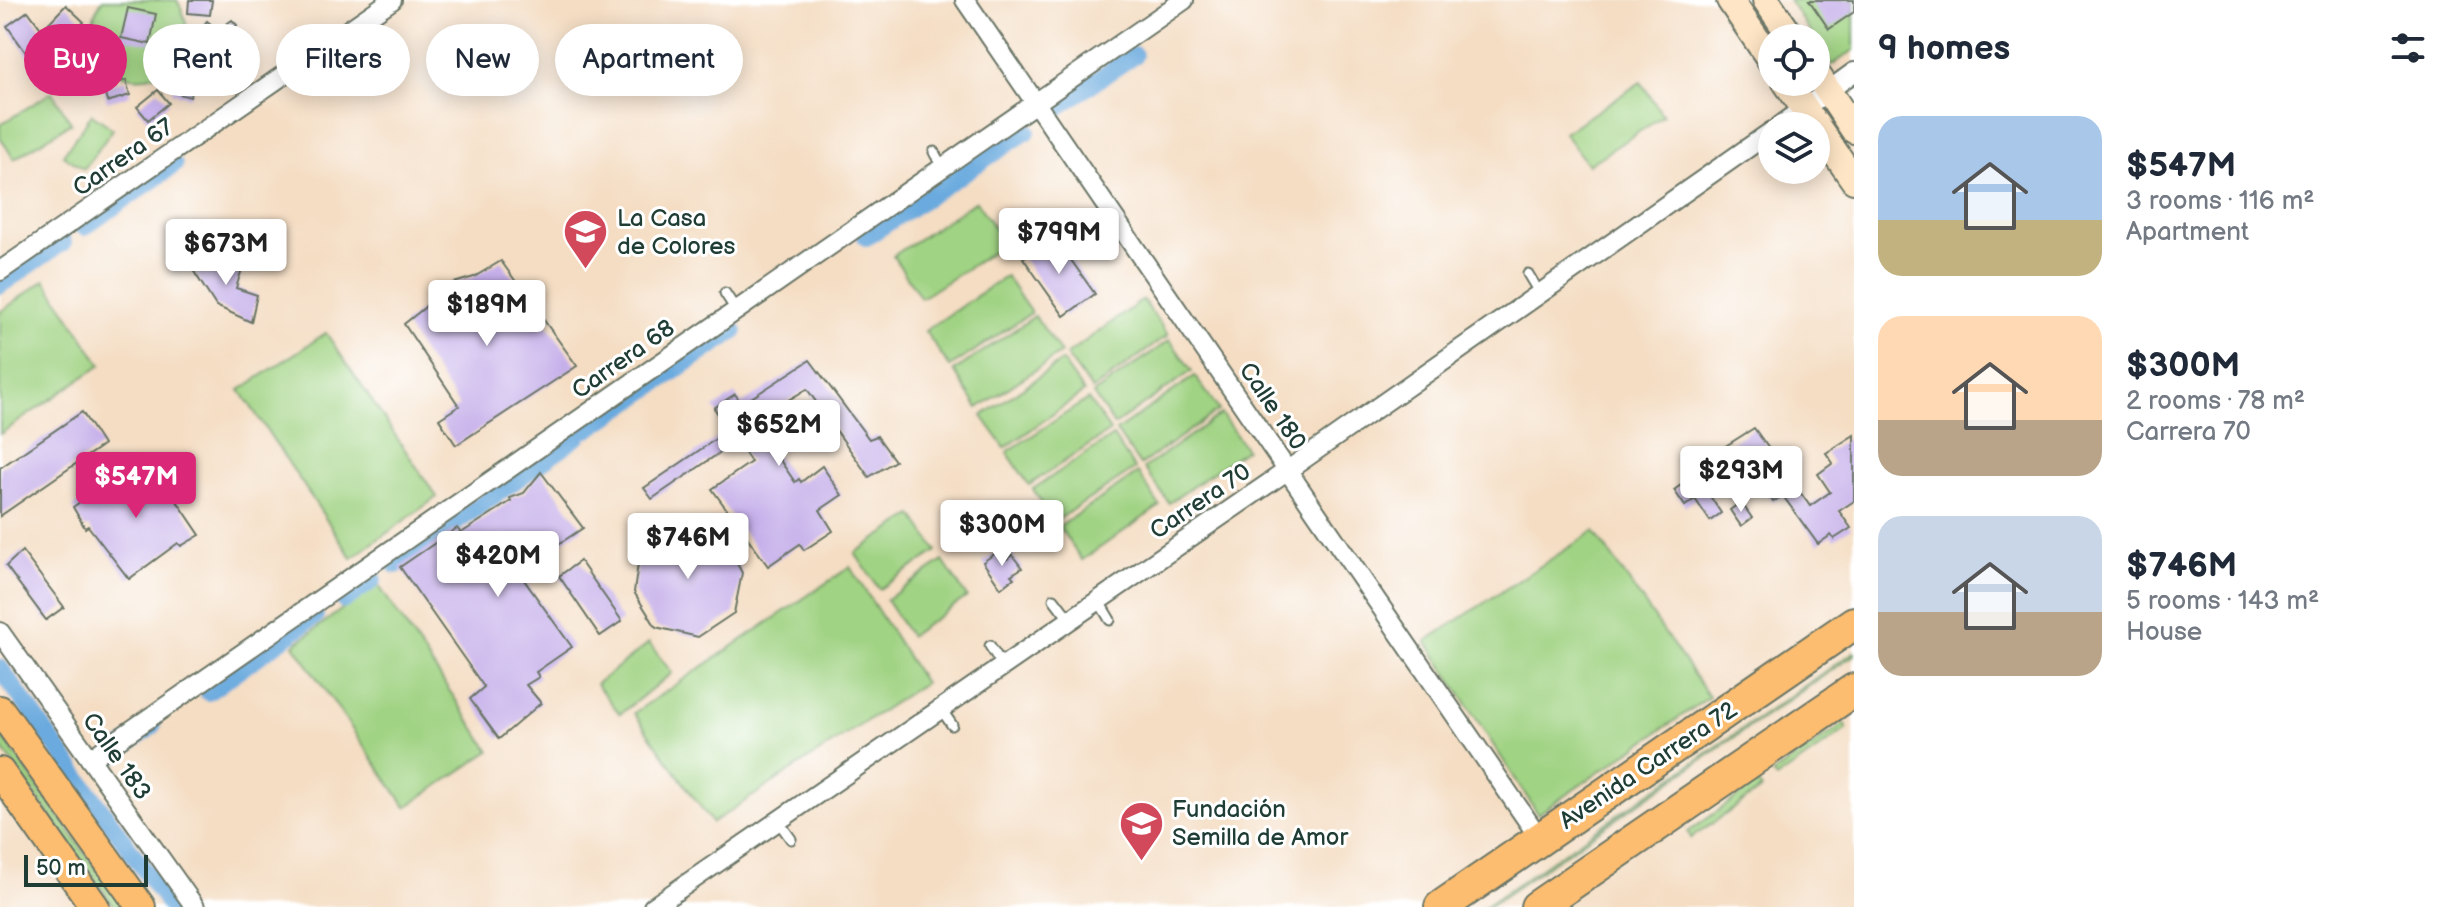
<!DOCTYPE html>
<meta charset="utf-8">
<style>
:root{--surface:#fff;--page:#f6f6f7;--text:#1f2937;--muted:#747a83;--accent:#db2777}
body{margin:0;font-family:"Balsamiq Sans",sans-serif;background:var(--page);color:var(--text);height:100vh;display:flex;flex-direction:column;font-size:30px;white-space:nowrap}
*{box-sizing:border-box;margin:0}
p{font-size:26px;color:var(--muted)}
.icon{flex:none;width:44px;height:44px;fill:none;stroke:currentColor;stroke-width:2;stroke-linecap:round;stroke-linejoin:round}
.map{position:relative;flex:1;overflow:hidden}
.side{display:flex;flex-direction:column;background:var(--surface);width:600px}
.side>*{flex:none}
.hud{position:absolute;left:24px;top:24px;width:760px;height:72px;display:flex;gap:16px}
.controls{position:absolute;left:1758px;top:24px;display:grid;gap:16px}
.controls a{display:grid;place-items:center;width:72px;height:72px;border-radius:50%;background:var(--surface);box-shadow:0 4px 20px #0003;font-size:40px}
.scale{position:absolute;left:24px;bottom:20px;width:124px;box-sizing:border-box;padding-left:8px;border:4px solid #1f3d34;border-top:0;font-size:22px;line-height:28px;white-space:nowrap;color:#1f3d34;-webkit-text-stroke:6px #fff;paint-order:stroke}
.price{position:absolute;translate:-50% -68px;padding:0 18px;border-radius:8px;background:#fff;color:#222;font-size:26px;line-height:52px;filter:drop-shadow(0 2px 4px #0008)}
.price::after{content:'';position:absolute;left:50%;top:48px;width:24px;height:18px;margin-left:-12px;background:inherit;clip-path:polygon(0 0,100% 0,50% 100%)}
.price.on{background:var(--accent);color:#fff}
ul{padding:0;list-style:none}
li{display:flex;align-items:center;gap:24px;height:200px;padding:0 24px}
li span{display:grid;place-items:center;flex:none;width:224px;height:160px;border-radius:24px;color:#555}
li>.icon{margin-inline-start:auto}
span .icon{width:96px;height:96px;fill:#fffc;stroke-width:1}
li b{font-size:34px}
h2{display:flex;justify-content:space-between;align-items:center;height:96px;padding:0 24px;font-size:34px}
.chip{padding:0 28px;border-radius:36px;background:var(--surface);box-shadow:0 4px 20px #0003;font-size:28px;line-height:72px}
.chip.on{background:var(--accent);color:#fff}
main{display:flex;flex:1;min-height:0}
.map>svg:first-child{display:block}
.green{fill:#a0d383;stroke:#60885c;stroke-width:2}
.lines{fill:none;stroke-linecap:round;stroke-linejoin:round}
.stream{stroke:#6aaade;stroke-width:5}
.canal{stroke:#6aaade;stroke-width:18}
.building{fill:#c6b0ea}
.lane-casing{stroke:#6a7566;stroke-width:13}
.street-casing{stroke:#6a7566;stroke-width:22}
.secondary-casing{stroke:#6a7566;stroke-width:30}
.primary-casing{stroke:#6a7566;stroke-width:32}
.highway-casing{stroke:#6a7566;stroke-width:36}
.lane{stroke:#fff;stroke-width:9}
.street{stroke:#fff;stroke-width:18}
.secondary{stroke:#fee5c5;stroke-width:26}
.primary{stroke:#fcbd6f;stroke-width:28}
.highway{stroke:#fcbd6f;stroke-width:32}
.labels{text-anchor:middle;stroke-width:6;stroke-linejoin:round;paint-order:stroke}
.street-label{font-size:24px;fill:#1f3d34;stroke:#fff}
.poi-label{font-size:24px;fill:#1f3d34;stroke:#fff;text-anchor:start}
</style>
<main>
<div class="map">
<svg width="1854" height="907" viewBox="0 0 1854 907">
<rect width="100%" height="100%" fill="#fff"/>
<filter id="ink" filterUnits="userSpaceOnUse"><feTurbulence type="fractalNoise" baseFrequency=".0125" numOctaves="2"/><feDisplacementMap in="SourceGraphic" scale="16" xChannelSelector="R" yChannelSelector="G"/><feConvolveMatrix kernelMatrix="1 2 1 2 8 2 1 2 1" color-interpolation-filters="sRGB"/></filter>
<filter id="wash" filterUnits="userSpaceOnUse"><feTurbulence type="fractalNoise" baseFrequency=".006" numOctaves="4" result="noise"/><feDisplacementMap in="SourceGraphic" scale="32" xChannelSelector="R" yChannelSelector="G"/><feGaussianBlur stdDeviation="1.8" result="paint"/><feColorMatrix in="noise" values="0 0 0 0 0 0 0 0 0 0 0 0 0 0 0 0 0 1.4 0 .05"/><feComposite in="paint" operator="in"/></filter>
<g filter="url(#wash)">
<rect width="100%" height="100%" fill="#f4ddc3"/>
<g class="green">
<path d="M103,0H177C223,85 96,105 92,34C92,21 94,10 103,0Z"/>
<path d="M1789,0H1854V50L1832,65Z"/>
<path d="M1641,82L1663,116L1588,165L1564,133Z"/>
<path d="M52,92L71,123L14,159L0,137V125Z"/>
<path d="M92,114L113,129L84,169L63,155Z"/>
<path d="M976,201L1005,244L921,298L893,256Z"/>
<path d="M1006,276L1031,313L950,367L925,331Z"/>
<path d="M45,280L101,365L0,434V312Z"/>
<path d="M1143,300L1168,335L1092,390L1066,355Z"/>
<path d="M1035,316L1061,353L978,408L954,371Z"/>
<path d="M326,333L437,497L352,558L240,390Z"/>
<path d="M1170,340L1192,371L1114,425L1093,394Z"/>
<path d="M1062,361L1084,392L1005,448L982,416Z"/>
<path d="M1195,376L1219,410L1140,465L1116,431Z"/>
<path d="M1088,399L1110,431L1029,485L1007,452Z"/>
<path d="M1221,414L1246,449L1169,503L1144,468Z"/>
<path d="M1113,436L1135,469L1054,522L1033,489Z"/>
<path d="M1138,473L1160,506L1082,560L1059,527Z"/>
<path d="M913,515L937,551L879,589L855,553Z"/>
<path d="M1594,531L1709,697L1538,814L1426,641Z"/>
<path d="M943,561L967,597L910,636L886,600Z"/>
<path d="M850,567L924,683L712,823L634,713Z"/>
<path d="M377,583L490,751L406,807L294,645Z"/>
<path d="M649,643L672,673L620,714L596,684Z"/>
<path d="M1854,652V655L1488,907H1484Z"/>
<path d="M1844,724L1847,729L1776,779L1772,774Z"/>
<path d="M0,733L123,907H115L0,745Z"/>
<path d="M1758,783L1762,789L1691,838L1688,832Z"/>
</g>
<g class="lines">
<path class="stream" d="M78,231L84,227"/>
<g class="canal">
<path d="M1053,110L1134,55"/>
<path d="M84,227L174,165"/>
<path d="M866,237L1027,131"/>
<path d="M0,285L63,242"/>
<path d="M588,429L734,331"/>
<path d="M396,565L578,436"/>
<path d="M344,600L373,580"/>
<path d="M0,668L171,907"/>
<path d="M208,692L315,616"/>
<path d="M109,758L152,726"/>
</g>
</g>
<g id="blocks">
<g class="building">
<path d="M189,0H212L210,15L188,13Z"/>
<path d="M1809,0H1854V12L1829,29Z"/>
<path d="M66,5L84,22L53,55L66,57L42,75L7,26L28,11L42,30Z"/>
<path d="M128,8L156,14L150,44L121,38Z"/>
<path d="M232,20L237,25L210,54L221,67L192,89L190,97L172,92L181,56L205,40L197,34L207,21L218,30Z"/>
<path d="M79,60L100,64L96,84L76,80Z"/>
<path d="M126,80L130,95L107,102L103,87Z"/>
<path d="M158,90L169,103L148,120L137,107Z"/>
<path d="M1054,236L1095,294L1064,316L1023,258Z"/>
<path d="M225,252L241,272L236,288L257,295L251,322L216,306L193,270Z"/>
<path d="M501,261L577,366L456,445L439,419L459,406L404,324L424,308L444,286L474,277Z"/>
<path d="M810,360L869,439L877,436L895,461L869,477L807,389L753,421L795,482L799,479L801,482L822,466L842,495L820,510L833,531L804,550L800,544L768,566L712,489L751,462L737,441L652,499L644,488L729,430L714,408L735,394L742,404Z"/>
<path d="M82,412L103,445L0,516V468Z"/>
<path d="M1754,428L1810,506L1830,492L1818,474L1833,463L1826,453L1854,435V501L1839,511L1851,528L1834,539L1831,535L1818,544L1783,496L1773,502L1760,482L1739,495L1727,477L1706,490L1721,513L1710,521L1695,499L1685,506L1674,490L1717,459L1713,454Z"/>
<path d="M152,464L200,535L181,546L178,543L129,579L88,526L85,528L73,507L118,475L124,485Z"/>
<path d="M541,472L583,528L539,557L535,552L514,566L572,647L536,672L539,677L526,685L541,703L499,739L470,699L484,687L400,567L457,528L461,533L511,501L510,498L524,493Z"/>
<path d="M1741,502L1752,518L1741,526L1730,510Z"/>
<path d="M679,525L722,535L742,573L734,613L698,637L656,627L634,592L640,549Z"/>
<path d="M1000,550L1007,559L1012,555L1022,568L1011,575L1014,578L1001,588L983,562Z"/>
<path d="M22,551L64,607L46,620L6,566Z"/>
<path d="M580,561L622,621L600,636L559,576Z"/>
</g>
</g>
</g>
<g filter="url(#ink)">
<use href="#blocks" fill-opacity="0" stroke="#6a7566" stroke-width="2"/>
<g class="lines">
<defs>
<g id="lane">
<path d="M934,152L942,167"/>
<path d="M1528,274L1540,294"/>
<path d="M725,293L736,310"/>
<path d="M1054,599L1070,620"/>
<path d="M1098,600L1110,620"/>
<path d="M990,646L1003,666"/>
<path d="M941,709L952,725"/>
<path d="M778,821L791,839"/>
</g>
<g id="street">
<path d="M965,0L1540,839"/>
<path d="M1780,126L1854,72"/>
<path d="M0,271L392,0"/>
<path d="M0,632L195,907"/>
<path d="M90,759L1184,0"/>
<path d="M653,907L1288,470L1772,131"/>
</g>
<g id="secondary">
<path d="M1730,0L1772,62"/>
<path d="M1766,0L1792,38"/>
<path d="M1816,73L1854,130"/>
<path d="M1786,82L1854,180"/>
</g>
<g id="primary">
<path d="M0,710L141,907"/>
<path d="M0,772L95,907"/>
</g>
<g id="highway">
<path d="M1441,907L1854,623"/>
<path d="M1537,907L1854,690"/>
</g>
</defs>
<use href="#lane" class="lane-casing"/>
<use href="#street" class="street-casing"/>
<use href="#secondary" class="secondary-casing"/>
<use href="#primary" class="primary-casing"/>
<use href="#highway" class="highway-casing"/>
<use href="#lane" class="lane"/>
<use href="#street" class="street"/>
<use href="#secondary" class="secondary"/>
<use href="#primary" class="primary"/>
<use href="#highway" class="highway"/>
</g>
</g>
<defs>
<symbol id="school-pin" viewBox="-11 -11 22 30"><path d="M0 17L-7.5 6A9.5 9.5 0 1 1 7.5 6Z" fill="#d1495b" stroke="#fff"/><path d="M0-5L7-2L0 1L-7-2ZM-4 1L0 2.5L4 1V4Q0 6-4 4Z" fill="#fff"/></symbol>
</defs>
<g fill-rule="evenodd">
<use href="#school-pin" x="560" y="206" width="51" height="69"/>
<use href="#school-pin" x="1116" y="798" width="51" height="69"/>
</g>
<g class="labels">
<g class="street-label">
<text transform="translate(123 157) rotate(-35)" y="8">Carrera 67</text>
<text transform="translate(623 359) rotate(-35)" y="8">Carrera 68</text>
<text transform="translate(1273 406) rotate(56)" y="8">Calle 180</text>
<text transform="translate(1200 501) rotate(-34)" y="8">Carrera 70</text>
<text transform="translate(117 756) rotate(55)" y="8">Calle 183</text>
<text transform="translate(1648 765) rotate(-34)" y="8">Avenida Carrera 72</text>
</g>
<g class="poi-label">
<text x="617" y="226">La Casa<tspan x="617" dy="28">de Colores</tspan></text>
<text x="1172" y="817">Fundación<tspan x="1172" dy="28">Semilla de Amor</tspan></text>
</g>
</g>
</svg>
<div class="controls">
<a><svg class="icon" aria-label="locate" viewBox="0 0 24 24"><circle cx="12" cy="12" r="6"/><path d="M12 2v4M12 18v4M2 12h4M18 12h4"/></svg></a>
<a><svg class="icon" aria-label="layers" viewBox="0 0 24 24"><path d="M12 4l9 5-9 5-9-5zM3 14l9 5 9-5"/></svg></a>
</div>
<div class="scale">50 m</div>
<b class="price" style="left:1059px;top:276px">$799M</b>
<b class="price" style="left:226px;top:287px">$673M</b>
<b class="price" style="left:487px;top:348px">$189M</b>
<b class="price" style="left:779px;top:468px">$652M</b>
<b class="price" style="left:1741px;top:514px">$293M</b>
<b class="price on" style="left:136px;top:520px">$547M</b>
<b class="price" style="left:1002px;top:568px">$300M</b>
<b class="price" style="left:688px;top:581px">$746M</b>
<b class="price" style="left:498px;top:599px">$420M</b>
<div class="hud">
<a class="chip on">Buy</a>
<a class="chip">Rent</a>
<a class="chip">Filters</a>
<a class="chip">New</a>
<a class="chip">Apartment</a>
</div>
</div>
<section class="side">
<h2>9 homes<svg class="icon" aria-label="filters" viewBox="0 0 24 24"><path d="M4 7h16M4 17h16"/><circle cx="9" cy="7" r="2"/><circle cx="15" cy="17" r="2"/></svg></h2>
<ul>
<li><span style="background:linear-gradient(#a9c7e8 65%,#c2b280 0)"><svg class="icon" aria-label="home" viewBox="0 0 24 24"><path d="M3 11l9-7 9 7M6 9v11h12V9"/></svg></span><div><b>$547M</b><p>3 rooms · 116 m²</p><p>Apartment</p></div></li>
<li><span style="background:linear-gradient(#ffd9b3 65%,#b9a48a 0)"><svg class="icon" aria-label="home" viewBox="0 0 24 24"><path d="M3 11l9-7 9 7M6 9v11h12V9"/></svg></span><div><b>$300M</b><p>2 rooms · 78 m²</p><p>Carrera 70</p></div></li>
<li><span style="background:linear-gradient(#c9d6e8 60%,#b9a48a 0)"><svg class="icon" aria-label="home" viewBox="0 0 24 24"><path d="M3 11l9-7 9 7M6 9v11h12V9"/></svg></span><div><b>$746M</b><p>5 rooms · 143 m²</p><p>House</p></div></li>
</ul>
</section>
</main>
